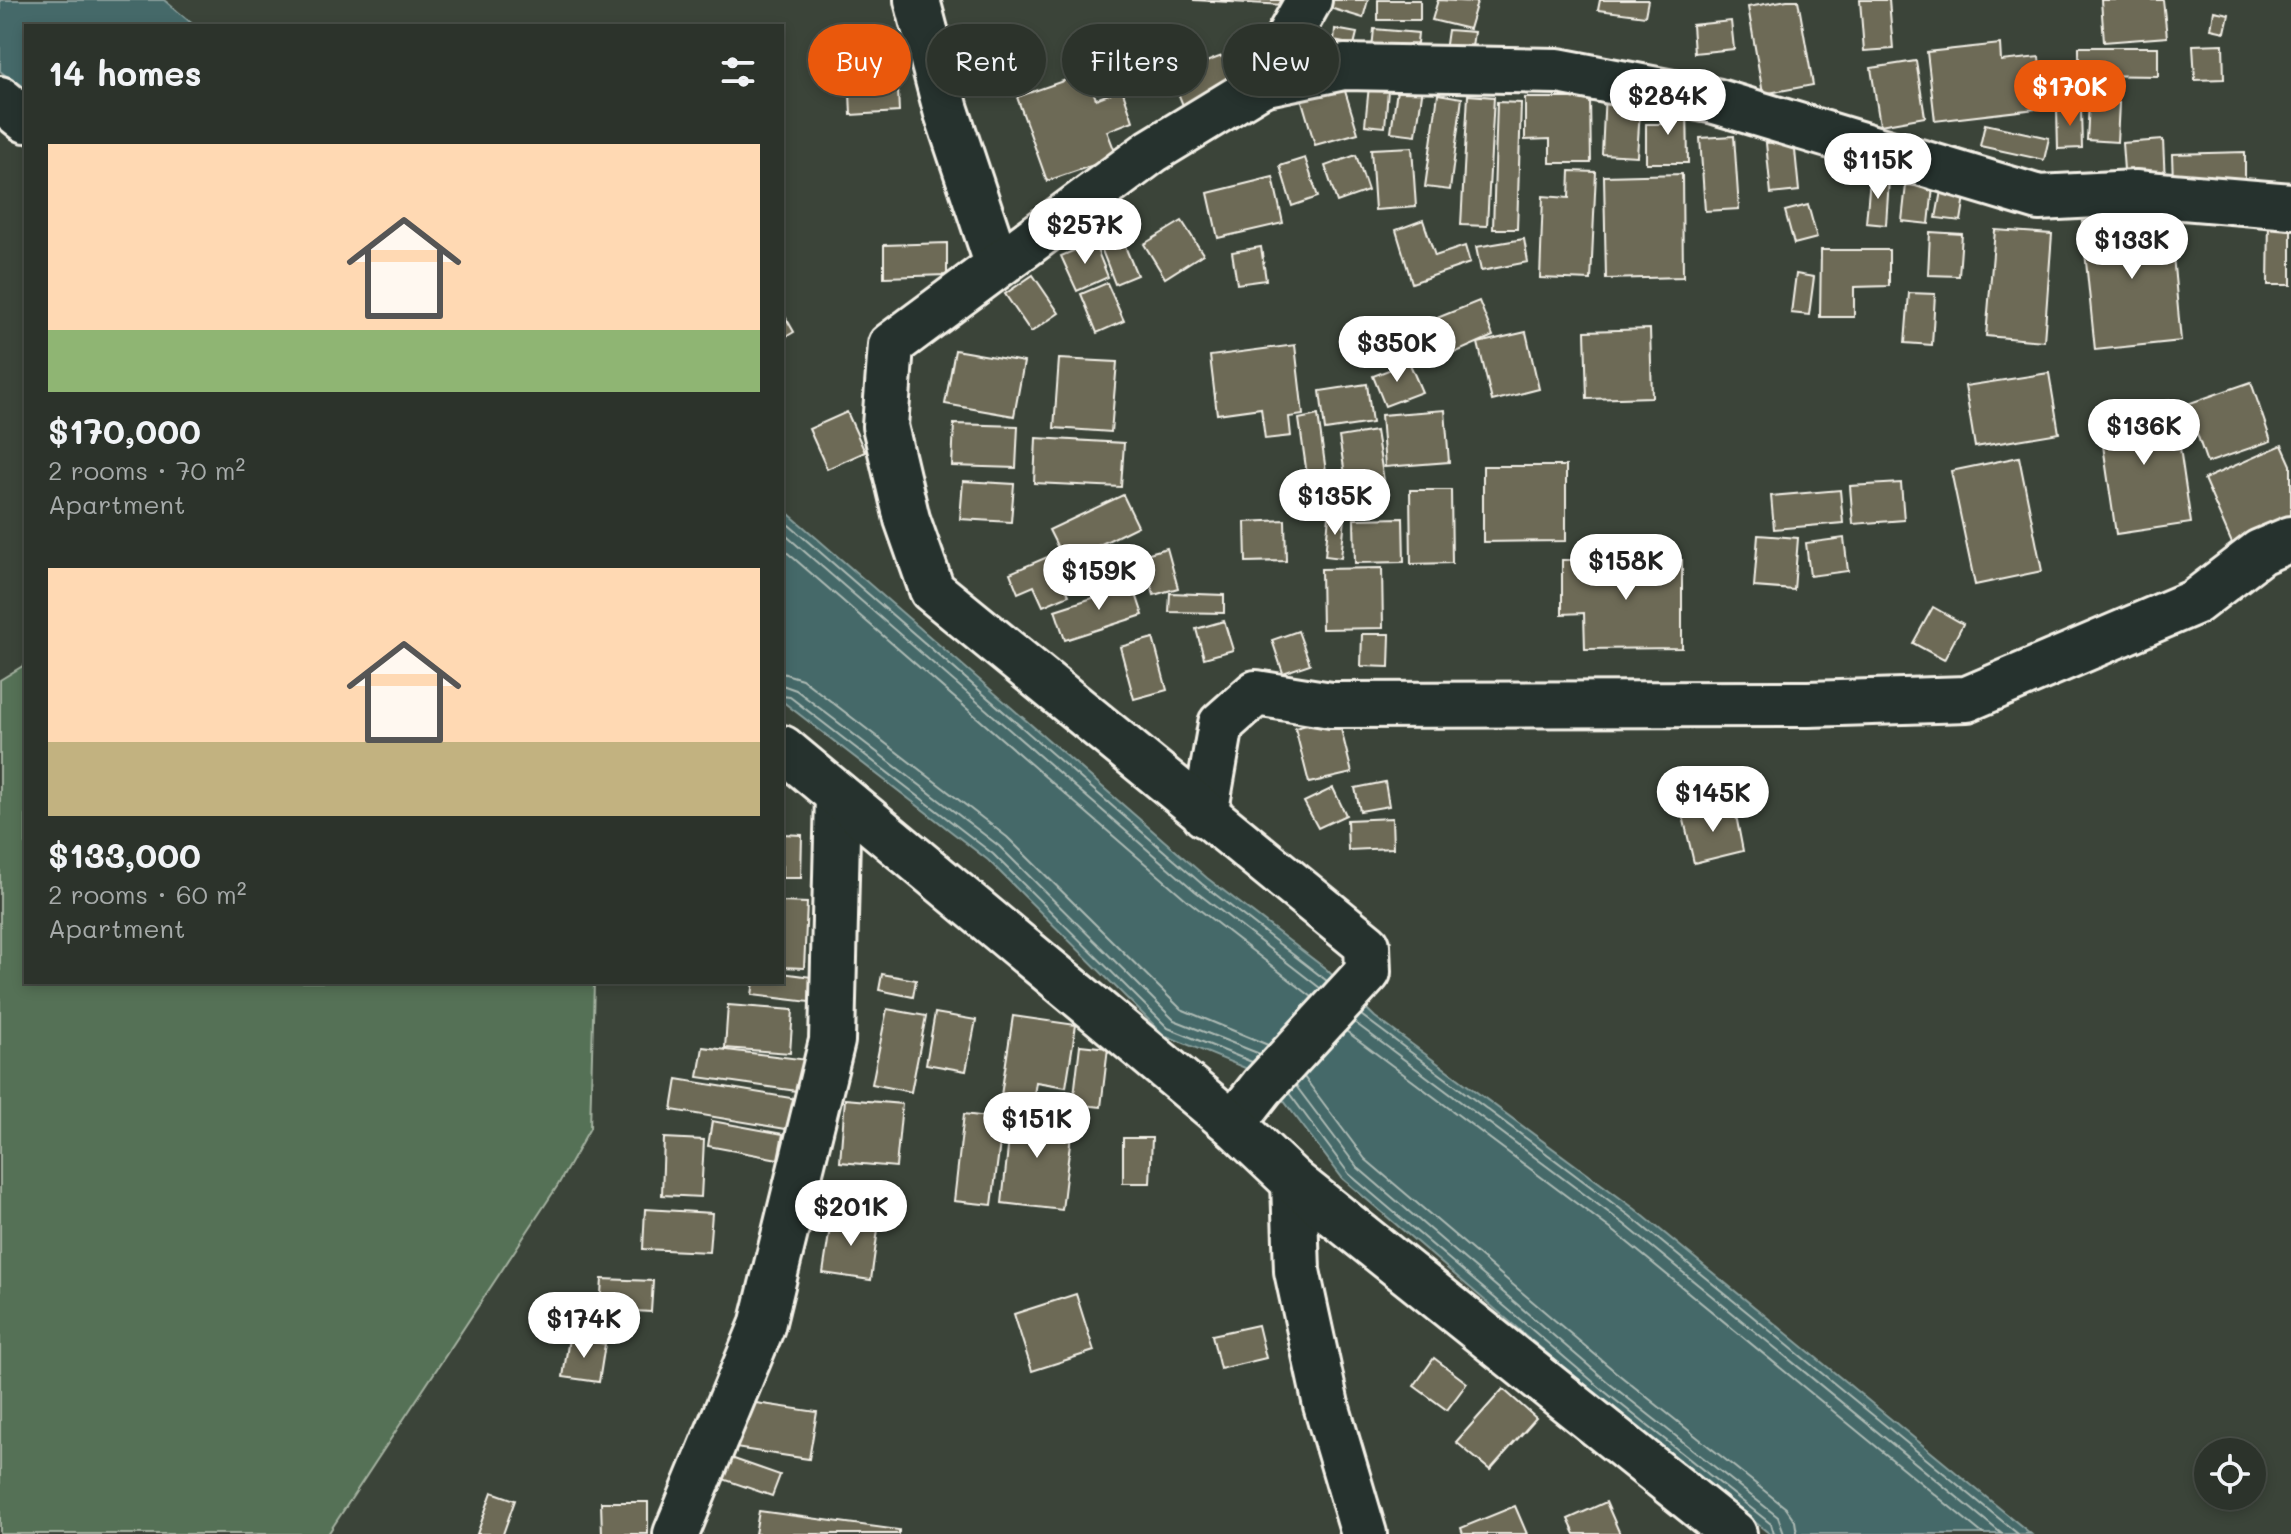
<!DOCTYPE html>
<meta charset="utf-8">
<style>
:root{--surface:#2c332b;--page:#343b33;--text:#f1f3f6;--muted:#a6aaa9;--line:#484e47;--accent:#ea580c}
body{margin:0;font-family:Mali,sans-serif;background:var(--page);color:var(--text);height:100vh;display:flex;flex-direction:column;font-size:30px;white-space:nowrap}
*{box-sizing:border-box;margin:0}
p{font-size:26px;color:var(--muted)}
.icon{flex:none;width:44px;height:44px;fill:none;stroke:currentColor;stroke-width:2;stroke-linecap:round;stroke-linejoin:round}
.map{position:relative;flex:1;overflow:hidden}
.side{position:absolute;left:24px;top:24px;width:760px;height:960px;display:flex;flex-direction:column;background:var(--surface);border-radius:0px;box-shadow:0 4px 12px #0003,0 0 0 2px var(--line)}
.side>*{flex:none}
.guide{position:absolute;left:808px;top:24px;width:760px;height:72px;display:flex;gap:16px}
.controls{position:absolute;left:2194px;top:1438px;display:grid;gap:16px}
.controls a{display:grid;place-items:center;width:72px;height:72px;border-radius:50%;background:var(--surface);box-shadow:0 4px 12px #0003,0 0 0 2px var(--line);font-size:40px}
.price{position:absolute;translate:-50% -68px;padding:0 18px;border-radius:28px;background:#fff;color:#222;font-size:26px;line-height:52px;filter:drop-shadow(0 2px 4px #0008)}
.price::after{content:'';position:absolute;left:50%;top:48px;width:24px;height:18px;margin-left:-12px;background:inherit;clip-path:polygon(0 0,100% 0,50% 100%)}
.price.active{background:var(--accent);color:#fff}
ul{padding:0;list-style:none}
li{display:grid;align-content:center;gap:16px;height:424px;padding:0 24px}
li span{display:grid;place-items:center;height:248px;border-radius:0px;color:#555}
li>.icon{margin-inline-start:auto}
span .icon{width:144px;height:144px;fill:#fffc;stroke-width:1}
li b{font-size:34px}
h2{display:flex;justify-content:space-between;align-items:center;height:96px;padding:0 24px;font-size:34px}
.pill{padding:0 28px;border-radius:36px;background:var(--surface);box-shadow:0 4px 12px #0003,0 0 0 2px var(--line);font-size:28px;line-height:72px}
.pill.active{background:var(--accent);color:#fff}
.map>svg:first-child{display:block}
.green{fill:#557157;stroke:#a4b1a0;stroke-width:2}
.water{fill:#446969;stroke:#8a9f9c;stroke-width:2}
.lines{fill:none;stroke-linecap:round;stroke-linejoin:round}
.shore{stroke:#aebbb5;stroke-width:2}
.building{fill:#6d6a56;stroke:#f4f1e8;stroke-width:2}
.minor-casing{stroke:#f4f1e8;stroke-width:50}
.major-casing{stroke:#f4f1e8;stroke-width:50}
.minor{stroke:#26332d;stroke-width:44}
.major{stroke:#26332d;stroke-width:44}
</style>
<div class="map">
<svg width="2291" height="1534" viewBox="0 0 2291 1534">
<rect width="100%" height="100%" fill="#3b4439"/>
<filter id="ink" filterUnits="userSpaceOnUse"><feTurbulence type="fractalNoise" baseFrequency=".0125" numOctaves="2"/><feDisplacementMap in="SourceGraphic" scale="16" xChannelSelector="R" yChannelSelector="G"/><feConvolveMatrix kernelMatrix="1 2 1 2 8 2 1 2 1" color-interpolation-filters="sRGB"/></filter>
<g filter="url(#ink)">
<path class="green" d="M26,664V982H594L590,1128L558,1185L328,1534H0V680Z"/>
<g class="water">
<path d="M0,0H164L195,26H26V92L0,71Z"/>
<path d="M782,508L1207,878L1326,969L1375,1017L1635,1209L2031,1534H1770L1599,1398L1343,1179L1265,1076L1164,1035L988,860L782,701Z"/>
</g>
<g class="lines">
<g class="shore">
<path d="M782,519L1202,884L1327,981"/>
<path d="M782,532L1195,891L1320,988"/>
<path d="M782,548L1187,900L1312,997"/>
<path d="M782,673L802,679L1007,837L1181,1009L1268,1045"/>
<path d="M782,685L796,690L999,846L1174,1020L1260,1054"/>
<path d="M782,696L790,697L993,854L1168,1028L1252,1062"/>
<path d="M1361,1015L1630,1216L2018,1534"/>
<path d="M1354,1022L1624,1224L2002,1534"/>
<path d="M1346,1031L1616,1233L1983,1534"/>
<path d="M1304,1077L1365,1159L1618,1374L1786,1508L1795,1521L1797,1534"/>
<path d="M1296,1086L1357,1167L1610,1384L1778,1517L1784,1534"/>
<path d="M1289,1093L1349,1174L1604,1391L1771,1524L1774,1534"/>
</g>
</g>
<g class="building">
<path d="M1193,0H1284V5Z"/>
<path d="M1322,0H1368L1363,18L1320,5Z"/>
<rect x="1378" y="0" width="42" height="20"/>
<path d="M1438,0L1477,2L1469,29L1432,20Z"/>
<path d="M1600,0H1648L1645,16L1598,10Z"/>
<path d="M1787,0H1798L1813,85L1763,94L1748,7Z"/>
<path d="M1860,0H1889L1893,49L1864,51Z"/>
<path d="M2101,0H2163L2167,37L2104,42Z"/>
<path d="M2214,11L2229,14L2225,32L2211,29Z"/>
<path d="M1731,21L1734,49L1694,53L1692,25Z"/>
<path d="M1335,29L1357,33L1354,45L1334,41Z"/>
<path d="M1374,29L1418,33L1416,53L1372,49Z"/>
<path d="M1448,30L1474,32L1471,54L1445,51Z"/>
<path d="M1164,32L1174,59L1143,71L1134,43Z"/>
<path d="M2000,44L2001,61L2039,57L2044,108L1935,121L1927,52Z"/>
<path d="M2223,44L2224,79L2195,80L2193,45Z"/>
<path d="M2079,47H2158V76L2079,75Z"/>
<path d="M1222,56L1236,93L1186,113L1171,75Z"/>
<path d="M1916,61L1925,117L1880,125L1871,68Z"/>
<path d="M897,67L899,112L851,115L849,70Z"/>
<path d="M1086,73L1096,99L1122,89L1133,121L1107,131L1117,157L1047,181L1017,97Z"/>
<path d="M1370,76L1389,78L1385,127L1365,125Z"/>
<path d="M1399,76L1424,80L1416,135L1391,132Z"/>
<path d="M1341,78L1358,133L1315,145L1299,91Z"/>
<path d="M1605,92L1641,94L1637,156L1602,154Z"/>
<path d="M1438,94L1462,98L1450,190L1425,187Z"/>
<path d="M1468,95L1494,97L1487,226L1461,225Z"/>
<path d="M1525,98H1590L1591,163H1550V139L1525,140Z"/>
<path d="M1497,102L1521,103L1517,229H1493Z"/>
<path d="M2089,102L2119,103L2117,142L2087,140Z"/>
<path d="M1661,106H1687L1688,163H1646V124H1661Z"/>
<path d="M2081,108L2082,148L2058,149L2057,109Z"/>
<path d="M1985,124L2049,138L2044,160L1980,146Z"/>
<path d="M1734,136L1739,209L1705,211L1700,138Z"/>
<path d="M1794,140L1799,191L1771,194L1766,143Z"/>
<path d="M2163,140L2165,182L2125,184L2122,143Z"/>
<path d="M1412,147L1416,207L1375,210L1371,149Z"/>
<path d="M2245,152V180L2173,181L2172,154Z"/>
<path d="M1356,155L1368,191L1337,202L1325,166Z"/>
<path d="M1305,158L1318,197L1292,206L1280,166Z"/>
<path d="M1570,171L1596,172L1591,280L1540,278L1543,196L1569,198Z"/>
<path d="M1682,174L1683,277L1606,279L1604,176Z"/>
<path d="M1273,177L1283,223L1218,238L1208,193Z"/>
<path d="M1870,178L1889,179L1886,225L1866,223Z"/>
<path d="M1943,180L1967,184L1961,221L1936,218Z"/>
<path d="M1906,185L1933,187L1929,224L1902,221Z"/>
<path d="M1808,205L1817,238L1794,244L1785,211Z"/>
<path d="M2169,213L2181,341L2095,350L2082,222Z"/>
<path d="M1423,220L1435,256L1465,246L1470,263L1412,283L1396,230Z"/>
<path d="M2269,220H2291V285H2268Z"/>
<path d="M1182,221L1203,254L1165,278L1144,244Z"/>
<path d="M1995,230L2052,234L2044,341L1986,336Z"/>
<path d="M1119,232L1137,275L1115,284L1098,240Z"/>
<path d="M1930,232L1962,234L1959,276L1928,275Z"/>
<path d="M1524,239L1528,262L1481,271L1476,247Z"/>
<path d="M1094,242L1108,277L1077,291L1061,256Z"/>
<path d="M947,243V275L884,277V245Z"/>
<path d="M1261,247L1266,280L1237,284L1232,252Z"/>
<path d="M1821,250H1889V286L1854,287V317H1820Z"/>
<path d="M1796,274L1814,277L1809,315L1791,313Z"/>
<path d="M1033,275L1059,313L1031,332L1005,294Z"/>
<path d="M1107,283L1124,321L1097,333L1081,294Z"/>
<path d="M1909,293L1935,294L1932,345L1905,343Z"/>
<path d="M1479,301L1493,336L1452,354L1437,318Z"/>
<path d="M782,311L794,332L782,339Z"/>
<path d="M1650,329L1652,397L1587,399L1585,331Z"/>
<path d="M1526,332L1539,389L1492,401L1478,343Z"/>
<path d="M1295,345L1303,415L1289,417L1291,436L1265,439L1261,408L1217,414L1210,356Z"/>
<path d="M955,350L1024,362L1014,416L945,404Z"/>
<path d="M1059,359L1117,362L1111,432L1054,428Z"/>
<path d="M1409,362L1422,392L1385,406L1373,376Z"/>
<path d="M2049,373L2059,433L1975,447L1965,386Z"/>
<path d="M2251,382L2271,441L2207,463L2187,404Z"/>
<path d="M1367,384L1372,423L1325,430L1320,391Z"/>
<path d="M2173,400L2191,523L2116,534L2098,411Z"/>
<path d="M1445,410L1449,462L1385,467L1381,415Z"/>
<path d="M847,412L865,452L827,469L809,429Z"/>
<path d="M1318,415L1329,493L1310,496L1299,419Z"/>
<path d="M954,424L1018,426L1016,468L952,466Z"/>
<path d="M1376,431L1387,500L1350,505L1339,437Z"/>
<path d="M1036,438L1124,443L1121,487L1034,483Z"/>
<path d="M2282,445L2291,465V523L2234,548L2204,479Z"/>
<path d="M2019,457L2042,571L1975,585L1951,471Z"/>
<path d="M1483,466H1566V541L1483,542Z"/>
<path d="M963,481L1014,484L1011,522L960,519Z"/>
<path d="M1901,483L1904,520L1853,524L1850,486Z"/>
<path d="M1410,490H1451L1452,563L1411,564Z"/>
<path d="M1840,490L1843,523L1774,529L1771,496Z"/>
<path d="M1123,495L1138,526L1065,562L1049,530Z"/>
<path d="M1329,516L1345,518L1341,558L1325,556Z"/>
<path d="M1403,518L1404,562L1355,563L1354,519Z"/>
<path d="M1285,520L1286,561L1246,562L1245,522Z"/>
<path d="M1758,535L1798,538L1794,590L1754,587Z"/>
<path d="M1844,538L1848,571L1810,576L1806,543Z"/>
<path d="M1167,548L1178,588L1154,595L1142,555Z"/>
<path d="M1052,555L1069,595L1043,606L1034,586L1018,593L1010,573Z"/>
<path d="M1562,560H1682V648L1585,649L1584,613L1562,614Z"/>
<path d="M1382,568L1383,628L1322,629L1321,569Z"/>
<path d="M1133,585L1143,615L1065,640L1055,610Z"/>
<path d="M1170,593L1224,595V613L1169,612Z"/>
<path d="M1933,607L1963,624L1944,660L1913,643Z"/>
<path d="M1224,621L1233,650L1204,658L1196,629Z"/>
<path d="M1298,631L1310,664L1283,673L1272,640Z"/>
<path d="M1362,634H1390L1389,667L1361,666Z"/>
<path d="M1153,638L1167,690L1134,699L1120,647Z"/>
<path d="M1338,717L1352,773L1309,783L1295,728Z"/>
<path d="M1385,782L1389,806L1360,811L1355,788Z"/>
<path d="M1333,788L1346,815L1318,828L1304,802Z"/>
<path d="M1734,805L1743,851L1694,863L1683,816Z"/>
<path d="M1392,818L1393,848L1348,850L1347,820Z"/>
<path d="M782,834L802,835L801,878H782Z"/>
<path d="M782,902L807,903L804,968L782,967Z"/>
<path d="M782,973L812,977L809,1002L752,995L754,982H782Z"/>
<path d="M882,974L916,980L913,997L879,990Z"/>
<path d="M728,1005L793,1010L790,1053L725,1048Z"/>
<path d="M887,1009L926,1016L911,1092L872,1084Z"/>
<path d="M935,1013L976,1020L966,1071L926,1064Z"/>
<path d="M1013,1016L1076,1025L1066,1087L1036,1082L1032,1108L1000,1102Z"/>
<path d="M1080,1045L1108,1048L1101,1107L1073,1104Z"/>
<path d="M703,1047L808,1060L804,1092L698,1077Z"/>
<path d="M677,1079L797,1099L792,1130L672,1110Z"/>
<path d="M845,1099L902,1104L896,1167L840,1162Z"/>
<path d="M1012,1111L1073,1118L1062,1210L1002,1203Z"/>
<path d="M964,1114L1003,1119L992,1205L954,1201Z"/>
<path d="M712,1121L783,1134L778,1159L708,1146Z"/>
<path d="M664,1138L704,1140L701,1197L662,1195Z"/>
<path d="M1123,1138H1152L1150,1183H1123Z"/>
<path d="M645,1209L712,1213L709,1252L643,1249Z"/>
<path d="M832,1215L879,1222L871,1280L823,1273Z"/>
<path d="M602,1279L653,1281L651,1312L600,1309Z"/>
<path d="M1076,1294L1094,1351L1032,1371L1014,1314Z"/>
<path d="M1258,1325L1266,1358L1220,1369L1212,1335Z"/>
<path d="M569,1338L605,1344L599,1382L563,1377Z"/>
<path d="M1434,1358L1467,1383L1447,1410L1414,1386Z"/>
<path d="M1503,1389L1536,1418L1490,1470L1456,1442Z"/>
<path d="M742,1401L817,1412L809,1459L735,1448Z"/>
<path d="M731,1458L780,1475L772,1496L723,1479Z"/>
<path d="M492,1492L515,1500L503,1534H477Z"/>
<path d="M601,1502H648V1534H602Z"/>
<path d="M1606,1502L1620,1534H1575L1568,1519Z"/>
<path d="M1515,1506L1527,1534H1463L1461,1528Z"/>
<path d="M759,1511L899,1530V1534H755Z"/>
</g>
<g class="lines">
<defs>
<g id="minor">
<path d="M917,0L946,110L997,263"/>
<path d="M1262,84L1309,0"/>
<path d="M1205,815L1221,724L1256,693L1331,705L1808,704L1967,699L2195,602L2260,552L2291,539"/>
<path d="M1233,1124L1262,1087L1368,972L1367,945L932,590L907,519L885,426L891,345L1152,151L1262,84L1344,67L1558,71L1715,101L2039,198L2135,193L2291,206"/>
<path d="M1294,1182L1297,1271L1326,1405L1364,1534"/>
<path d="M676,1534L762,1326L832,1041L838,795"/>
</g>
<g id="major">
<path d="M0,99L26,120"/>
<path d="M782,748L1233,1124L1294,1182L1734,1534"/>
</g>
</defs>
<use href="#minor" class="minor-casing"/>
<use href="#major" class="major-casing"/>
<use href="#minor" class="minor"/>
<use href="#major" class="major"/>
</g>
</g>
</svg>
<div class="controls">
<a><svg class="icon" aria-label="locate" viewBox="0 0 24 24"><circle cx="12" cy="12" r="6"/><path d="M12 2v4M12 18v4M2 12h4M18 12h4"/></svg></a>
</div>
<b class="price active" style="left:2070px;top:128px">$170K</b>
<b class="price" style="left:1668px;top:137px">$284K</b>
<b class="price" style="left:1878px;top:201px">$115K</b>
<b class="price" style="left:1085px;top:266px">$257K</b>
<b class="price" style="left:2132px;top:281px">$133K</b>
<b class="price" style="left:1397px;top:384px">$350K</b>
<b class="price" style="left:2144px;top:467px">$136K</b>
<b class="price" style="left:1335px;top:537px">$135K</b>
<b class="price" style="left:1626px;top:602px">$158K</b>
<b class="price" style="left:1099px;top:612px">$159K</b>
<b class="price" style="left:1713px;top:834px">$145K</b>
<b class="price" style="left:1037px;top:1160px">$151K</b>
<b class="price" style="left:851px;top:1248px">$201K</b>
<b class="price" style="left:584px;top:1360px">$174K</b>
<div class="guide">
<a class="pill active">Buy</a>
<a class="pill">Rent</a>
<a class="pill">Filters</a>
<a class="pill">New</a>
</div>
<section class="side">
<h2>14 homes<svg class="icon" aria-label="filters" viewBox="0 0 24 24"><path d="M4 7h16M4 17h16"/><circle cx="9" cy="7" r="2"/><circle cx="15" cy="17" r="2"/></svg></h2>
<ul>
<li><span style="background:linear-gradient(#ffd9b3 75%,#8fb573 0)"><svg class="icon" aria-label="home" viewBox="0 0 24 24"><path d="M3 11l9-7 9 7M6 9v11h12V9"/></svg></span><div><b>$170,000</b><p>2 rooms · 70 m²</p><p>Apartment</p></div></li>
<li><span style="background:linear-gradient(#ffd9b3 70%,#c2b280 0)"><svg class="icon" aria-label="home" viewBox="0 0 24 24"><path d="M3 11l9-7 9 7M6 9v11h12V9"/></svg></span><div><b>$133,000</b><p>2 rooms · 60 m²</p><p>Apartment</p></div></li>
</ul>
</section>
</div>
